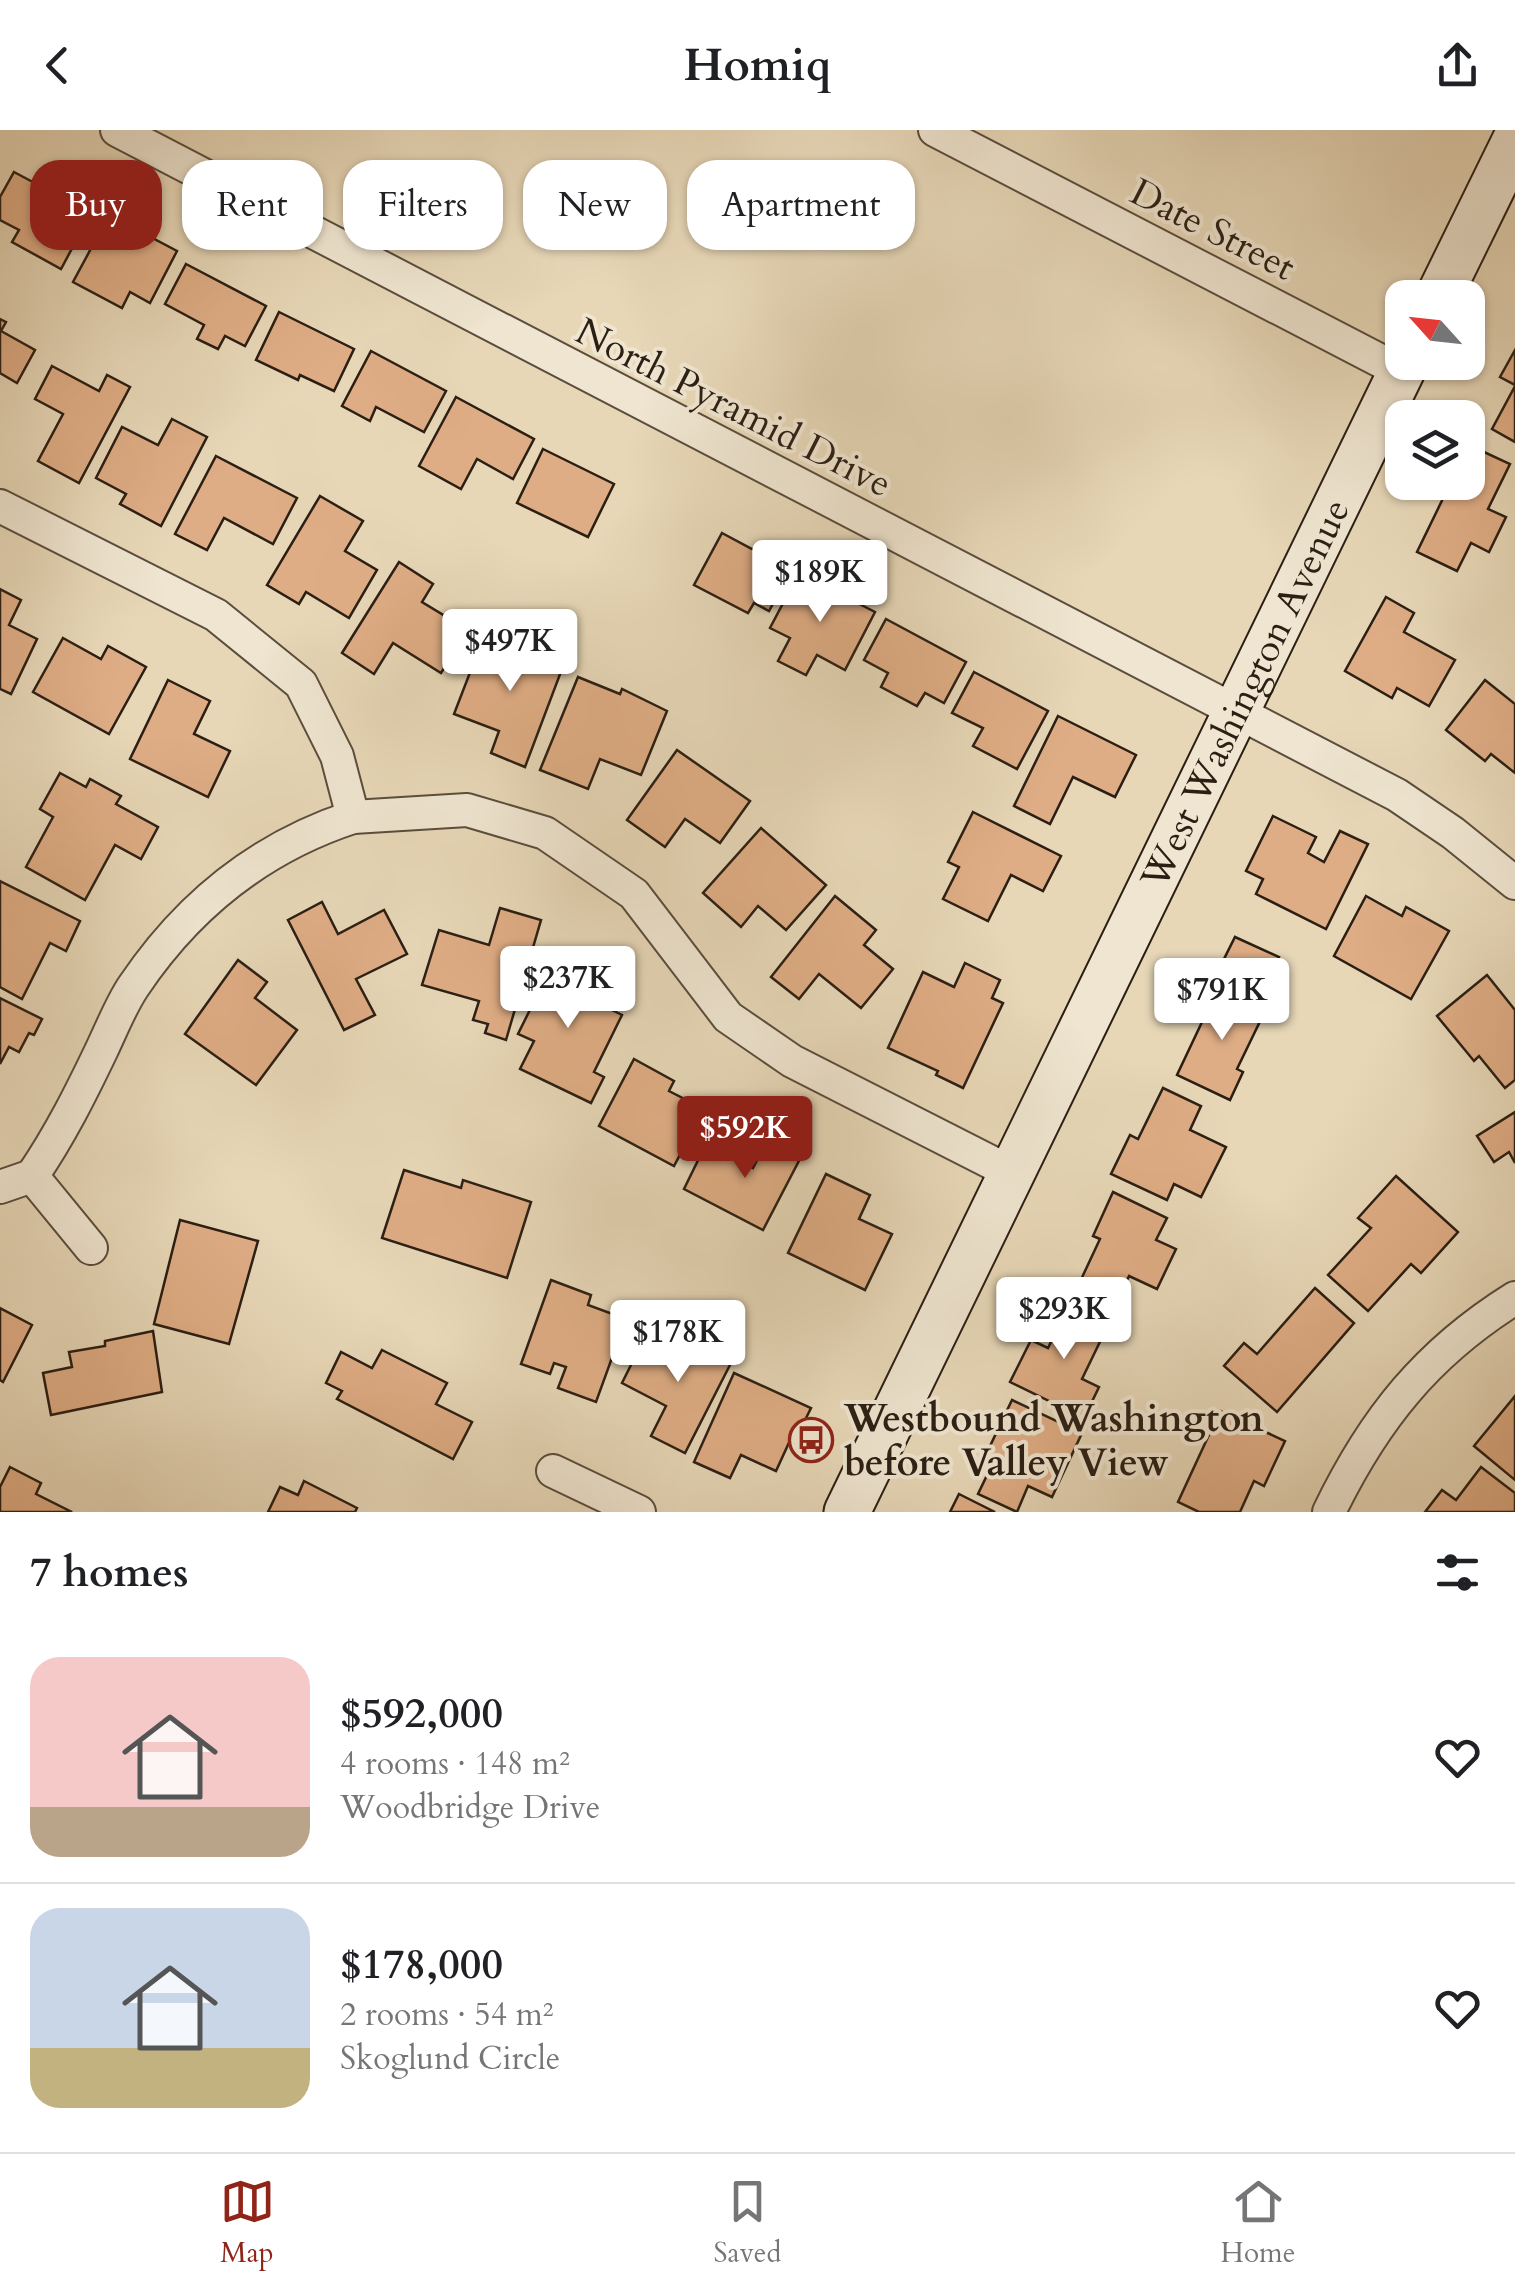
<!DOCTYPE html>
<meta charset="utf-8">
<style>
:root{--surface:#fff;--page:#f6f6f6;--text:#202124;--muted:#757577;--line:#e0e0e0;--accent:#8f2418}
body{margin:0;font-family:Cardo,serif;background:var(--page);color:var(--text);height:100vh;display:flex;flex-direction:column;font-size:38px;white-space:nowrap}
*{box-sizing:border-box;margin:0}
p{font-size:32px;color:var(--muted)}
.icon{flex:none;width:55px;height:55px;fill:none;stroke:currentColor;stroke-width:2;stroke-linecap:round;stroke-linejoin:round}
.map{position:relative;height:1382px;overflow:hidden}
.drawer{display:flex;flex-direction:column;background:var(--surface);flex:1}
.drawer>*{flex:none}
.guide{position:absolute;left:30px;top:30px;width:1000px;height:90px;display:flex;gap:20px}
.needle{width:65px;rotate:297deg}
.buttons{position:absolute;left:1385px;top:150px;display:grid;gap:20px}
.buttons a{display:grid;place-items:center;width:100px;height:100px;border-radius:20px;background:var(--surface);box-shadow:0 2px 8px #0004;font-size:50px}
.price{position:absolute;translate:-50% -85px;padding:0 22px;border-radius:10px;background:#fff;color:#222;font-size:32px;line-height:65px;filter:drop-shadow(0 2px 5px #0008)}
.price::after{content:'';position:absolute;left:50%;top:60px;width:30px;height:22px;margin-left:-15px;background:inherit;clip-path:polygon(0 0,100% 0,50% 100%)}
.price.selected{background:var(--accent);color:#fff}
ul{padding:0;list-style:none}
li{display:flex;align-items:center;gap:30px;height:250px;padding:0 30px}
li+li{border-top:2px solid var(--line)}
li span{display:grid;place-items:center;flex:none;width:280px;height:200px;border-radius:30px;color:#555}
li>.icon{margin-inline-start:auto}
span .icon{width:120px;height:120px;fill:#fffc;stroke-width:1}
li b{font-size:42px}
h2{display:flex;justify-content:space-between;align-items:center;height:120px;padding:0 30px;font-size:42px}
.chip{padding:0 35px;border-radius:30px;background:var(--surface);box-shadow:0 2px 8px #0004;font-size:35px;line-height:90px}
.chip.selected{background:var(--accent);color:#fff}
header{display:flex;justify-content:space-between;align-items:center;height:130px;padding:0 30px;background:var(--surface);font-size:45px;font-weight:600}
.menu{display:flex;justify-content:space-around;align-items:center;height:140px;border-top:2px solid var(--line);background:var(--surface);font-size:28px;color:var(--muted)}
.menu a{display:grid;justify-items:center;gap:5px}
.menu .selected{color:var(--accent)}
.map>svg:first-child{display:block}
.building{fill:#dfad85;stroke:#2b1f14;stroke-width:2.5}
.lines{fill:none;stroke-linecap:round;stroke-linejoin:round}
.street-casing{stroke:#5a4d3d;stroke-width:36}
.secondary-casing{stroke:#2b1f14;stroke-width:49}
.street{stroke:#efe5d0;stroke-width:32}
.secondary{stroke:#efe5d0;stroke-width:45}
.labels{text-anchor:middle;stroke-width:8;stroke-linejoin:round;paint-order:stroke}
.street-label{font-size:38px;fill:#2b1f14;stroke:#efe5d0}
.poi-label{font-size:38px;font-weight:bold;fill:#2b1f14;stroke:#efe5d0;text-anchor:start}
</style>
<header><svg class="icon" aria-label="back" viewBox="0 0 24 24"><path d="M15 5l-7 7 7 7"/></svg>Homiq<svg class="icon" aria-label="share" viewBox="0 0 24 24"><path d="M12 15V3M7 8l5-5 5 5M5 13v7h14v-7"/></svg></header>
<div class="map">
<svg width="1515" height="1382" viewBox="0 0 1515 1382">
<rect width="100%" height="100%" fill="#e7d7b7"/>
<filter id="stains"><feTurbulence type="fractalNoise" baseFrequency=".002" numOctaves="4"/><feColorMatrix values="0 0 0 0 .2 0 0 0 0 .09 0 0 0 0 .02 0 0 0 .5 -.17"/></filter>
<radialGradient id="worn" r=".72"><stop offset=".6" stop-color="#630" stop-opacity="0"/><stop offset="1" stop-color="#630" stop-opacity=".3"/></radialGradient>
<g class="building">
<path d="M14,42L91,83L61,139L12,112L19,100L0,90V67Z"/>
<path d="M109,85L177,121L150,173L130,162L122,178L73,152Z"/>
<path d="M186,134L266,176L245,216L225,206L218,219L197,209L204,195L165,174Z"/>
<path d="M279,182L354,219L334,261L300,245L298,250L256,230Z"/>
<path d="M0,189L6,192L1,201L35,220L17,253L0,243Z"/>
<path d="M1515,220V255L1500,247Z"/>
<path d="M371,221L446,261L424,302L376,277L370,291L342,276Z"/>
<path d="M52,236L99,261L107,245L130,257L79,353L38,331L63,284L35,269Z"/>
<path d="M1515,256V312L1492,299Z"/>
<path d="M456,267L534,309L513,349L477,329L461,359L419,336Z"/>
<path d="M172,289L207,307L161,396L120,374L126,364L96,348L122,297L158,315Z"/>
<path d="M1469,315L1510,334L1488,379L1506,387L1489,422L1471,413L1457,441L1417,422L1451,352H1468Z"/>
<path d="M543,319L614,354L588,407L517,373Z"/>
<path d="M216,326L297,368L273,414L224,388L207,420L175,404Z"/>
<path d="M320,366L363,391L345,421L377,440L349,488L306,462L299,474L267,455Z"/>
<path d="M722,403L791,440L769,481L754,473L748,483L694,455Z"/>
<path d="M399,432L433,454L422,472L468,500L441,543L393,513L374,544L342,523Z"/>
<path d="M799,443L875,482L845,540L817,525L806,545L778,531L790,508L770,498Z"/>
<path d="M0,459L21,470L9,495L37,509L11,564L0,559Z"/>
<path d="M1386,467L1414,483L1404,502L1455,530L1429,576L1397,558L1392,568L1345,541Z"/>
<path d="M886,489L966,532L944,573L925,563L917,576L881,557L888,543L864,530Z"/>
<path d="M486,501L565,531L525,637L491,623L499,601L454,584Z"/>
<path d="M63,508L101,529L108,516L146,537L109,604L33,562Z"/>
<path d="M974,542L1048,581L1017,639L973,616L983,598L952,583Z"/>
<path d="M578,547L620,564L622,559L667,581L641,645L600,629L588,659L540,640Z"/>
<path d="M168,550L210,571L194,604L230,621L208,667L130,629Z"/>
<path d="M1485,550L1515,574V643L1491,624L1485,631L1446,600Z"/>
<path d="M1058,586L1136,625L1115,667L1073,647L1050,694L1014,676Z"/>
<path d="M677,620L750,671L720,713L685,689L665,717L627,690Z"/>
<path d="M60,643L86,657L90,649L121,666L116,674L158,697L141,729L115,715L85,770L26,737L53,687L40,679Z"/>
<path d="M973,682L1061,726L1043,761L1011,745L988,791L943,769L959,737L948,732Z"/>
<path d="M1273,686L1316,707L1308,723L1324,732L1340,701L1368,714L1326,799L1256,764L1263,749L1246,741Z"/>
<path d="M761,698L826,755L786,800L758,776L741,797L703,763Z"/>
<path d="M0,751L80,791L66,821L50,813L22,869L0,857Z"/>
<path d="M835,766L876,800L864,815L893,839L861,878L819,844L799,869L771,847Z"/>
<path d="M1366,766L1402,786L1406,777L1449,801L1411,869L1334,826Z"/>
<path d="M322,772L338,804L384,780L407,824L356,849L375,885L344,900L288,790Z"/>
<path d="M500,778L541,790L506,910L485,903L488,894L473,890L479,871L422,855L439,800L489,815Z"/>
<path d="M1235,807L1279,827L1263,860L1219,839Z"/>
<path d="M558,823L593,841L582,865L622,885L594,942L604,947L591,973L520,939L534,911L518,904Z"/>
<path d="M238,830L267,852L255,868L297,900L256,955L185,904Z"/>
<path d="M965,833L1000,850L992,868L1003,873L963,958L936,945L938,941L888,918L923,842L954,857Z"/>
<path d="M1487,845L1515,880V950L1505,958L1479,926L1474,931L1437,886Z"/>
<path d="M1219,856L1266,879L1237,939L1243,942L1230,970L1177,945Z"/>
<path d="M0,868L42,889L34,905L29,903L19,922L9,917L0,934Z"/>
<path d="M634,929L674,951L669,961L704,979L674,1036L599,996Z"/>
<path d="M1163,958L1201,976L1190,1000L1226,1017L1201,1067L1174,1054L1167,1070L1111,1044L1130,1005L1138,1009Z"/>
<path d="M1515,982V1033L1509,1022L1494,1032L1477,1006Z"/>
<path d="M769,1006L803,1023L763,1100L684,1059L706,1014L753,1038Z"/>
<path d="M404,1040L461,1058L463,1050L531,1072L507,1148L382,1108Z"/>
<path d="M826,1044L870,1065L859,1089L892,1104L865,1160L788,1123Z"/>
<path d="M1396,1046L1458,1102L1421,1143L1411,1134L1368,1181L1328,1145L1371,1098L1358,1088Z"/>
<path d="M1113,1062L1167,1088L1156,1110L1176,1119L1157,1159L1129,1146L1117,1173L1078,1156L1100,1109L1093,1106Z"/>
<path d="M180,1090L258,1111L229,1214L154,1194Z"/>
<path d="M551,1150L591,1165L588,1175L637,1193L632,1207L621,1203L596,1272L558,1258L566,1237L554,1233L550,1244L521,1234Z"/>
<path d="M1315,1158L1354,1193L1277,1282L1224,1236L1244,1213L1257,1224Z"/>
<path d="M1071,1171L1110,1191L1082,1249L1099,1257L1084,1288L1010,1252L1031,1210L1048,1218Z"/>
<path d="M0,1178L32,1195L3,1252L0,1250Z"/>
<path d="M153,1201L162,1262L51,1285L43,1243L72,1237L69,1222L105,1216V1211Z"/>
<path d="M646,1205L681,1222L689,1207L733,1229L685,1323L651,1306L666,1276L622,1253Z"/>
<path d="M382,1220L447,1253L436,1274L472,1292L453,1329L337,1269L342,1261L326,1253L341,1222L372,1238Z"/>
<path d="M734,1243L811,1278L803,1294L798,1293L776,1341L741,1325L730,1348L694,1332Z"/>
<path d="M1515,1266V1350L1474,1316Z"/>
<path d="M1012,1270L1082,1303L1052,1367L1028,1356L1017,1382L978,1364L990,1339L981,1335Z"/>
<path d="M1220,1281L1285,1311L1264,1356L1254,1351L1240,1382H1199L1178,1372Z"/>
<path d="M10,1337L41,1353L36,1364L72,1382H0V1357Z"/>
<path d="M1481,1337L1515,1363V1382H1425L1442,1360L1456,1370Z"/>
<path d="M304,1351L357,1378L355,1382H268L280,1357L298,1365Z"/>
<path d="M959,1364L995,1382H950Z"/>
</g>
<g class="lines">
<defs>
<g id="street">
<path d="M117,0L1397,665L1453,703L1515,753"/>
<path d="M935,0L1402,242"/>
<path d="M0,376L216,485L301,554L337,626L353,687L467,680L545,703L634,764L728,887L792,931L1012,1043"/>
<path d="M32,1046C60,1005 81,963 102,919C112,898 121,875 133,857C188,775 261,717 353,687"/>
<path d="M32,1046L91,1118"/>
<path d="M0,1057L32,1046"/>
<path d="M553,1341L639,1382"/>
<path d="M1329,1382C1374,1289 1427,1223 1515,1168"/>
</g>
<g id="secondary">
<path d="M1438,168L1515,11"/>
<path id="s1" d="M847,1382L1406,232"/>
</g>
</defs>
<use href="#street" class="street-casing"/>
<use href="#secondary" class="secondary-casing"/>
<use href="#street" class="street"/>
<use href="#secondary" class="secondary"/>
</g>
<defs>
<symbol id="bus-ring" viewBox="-11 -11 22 22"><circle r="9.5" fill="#efe5d0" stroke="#8f2418" stroke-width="1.5"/><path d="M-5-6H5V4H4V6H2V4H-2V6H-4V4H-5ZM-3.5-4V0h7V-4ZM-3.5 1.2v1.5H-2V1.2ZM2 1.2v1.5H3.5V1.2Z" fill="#8f2418"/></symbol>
</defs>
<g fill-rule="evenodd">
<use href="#bus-ring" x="786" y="1285" width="50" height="50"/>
</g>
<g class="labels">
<g class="street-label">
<text transform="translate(1213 99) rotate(27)" y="13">Date Street</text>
<text transform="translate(734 277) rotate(27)" y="13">North Pyramid Drive</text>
<text dy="13" stroke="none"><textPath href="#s1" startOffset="910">West Washington Avenue</textPath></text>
</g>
<g class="poi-label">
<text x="844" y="1301">Westbound Washington<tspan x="844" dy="44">before Valley View</tspan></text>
</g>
</g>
<rect width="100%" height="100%" filter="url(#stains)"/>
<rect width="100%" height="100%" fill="url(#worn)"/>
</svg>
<div class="buttons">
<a><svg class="needle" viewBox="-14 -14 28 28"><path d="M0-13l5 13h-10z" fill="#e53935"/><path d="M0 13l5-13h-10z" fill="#757577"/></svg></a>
<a><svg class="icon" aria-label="layers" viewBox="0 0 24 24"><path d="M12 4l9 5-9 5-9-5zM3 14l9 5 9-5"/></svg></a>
</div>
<b class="price" style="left:820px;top:495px">$189K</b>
<b class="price" style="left:510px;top:564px">$497K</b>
<b class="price" style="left:568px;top:901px">$237K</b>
<b class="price" style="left:1222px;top:913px">$791K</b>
<b class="price selected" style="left:745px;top:1051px">$592K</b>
<b class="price" style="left:1064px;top:1232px">$293K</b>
<b class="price" style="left:678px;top:1255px">$178K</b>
<div class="guide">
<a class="chip selected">Buy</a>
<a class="chip">Rent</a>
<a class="chip">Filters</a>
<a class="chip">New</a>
<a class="chip">Apartment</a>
</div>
</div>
<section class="drawer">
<h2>7 homes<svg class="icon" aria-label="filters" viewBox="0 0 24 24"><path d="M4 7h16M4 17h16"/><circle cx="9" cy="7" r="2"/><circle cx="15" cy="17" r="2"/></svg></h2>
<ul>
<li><span style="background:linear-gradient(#f6c9c9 75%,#b9a48a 0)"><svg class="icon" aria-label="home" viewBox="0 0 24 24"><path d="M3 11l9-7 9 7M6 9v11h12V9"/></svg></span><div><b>$592,000</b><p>4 rooms · 148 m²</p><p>Woodbridge Drive</p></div><svg class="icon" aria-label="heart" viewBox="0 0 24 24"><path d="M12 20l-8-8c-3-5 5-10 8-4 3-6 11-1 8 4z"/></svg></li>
<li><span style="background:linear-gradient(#c9d6e8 70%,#c2b280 0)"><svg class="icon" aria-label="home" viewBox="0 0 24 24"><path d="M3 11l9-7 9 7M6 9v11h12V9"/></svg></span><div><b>$178,000</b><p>2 rooms · 54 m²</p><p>Skoglund Circle</p></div><svg class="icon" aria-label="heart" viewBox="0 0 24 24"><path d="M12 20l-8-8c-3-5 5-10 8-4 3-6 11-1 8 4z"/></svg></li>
</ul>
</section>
<nav class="menu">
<a class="selected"><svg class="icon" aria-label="map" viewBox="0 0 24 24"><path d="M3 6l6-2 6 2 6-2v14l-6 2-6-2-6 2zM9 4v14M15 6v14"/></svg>Map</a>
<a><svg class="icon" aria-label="saved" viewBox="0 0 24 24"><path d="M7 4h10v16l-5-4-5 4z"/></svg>Saved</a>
<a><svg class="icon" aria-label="home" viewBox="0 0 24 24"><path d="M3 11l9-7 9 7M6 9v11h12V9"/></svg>Home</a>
</nav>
